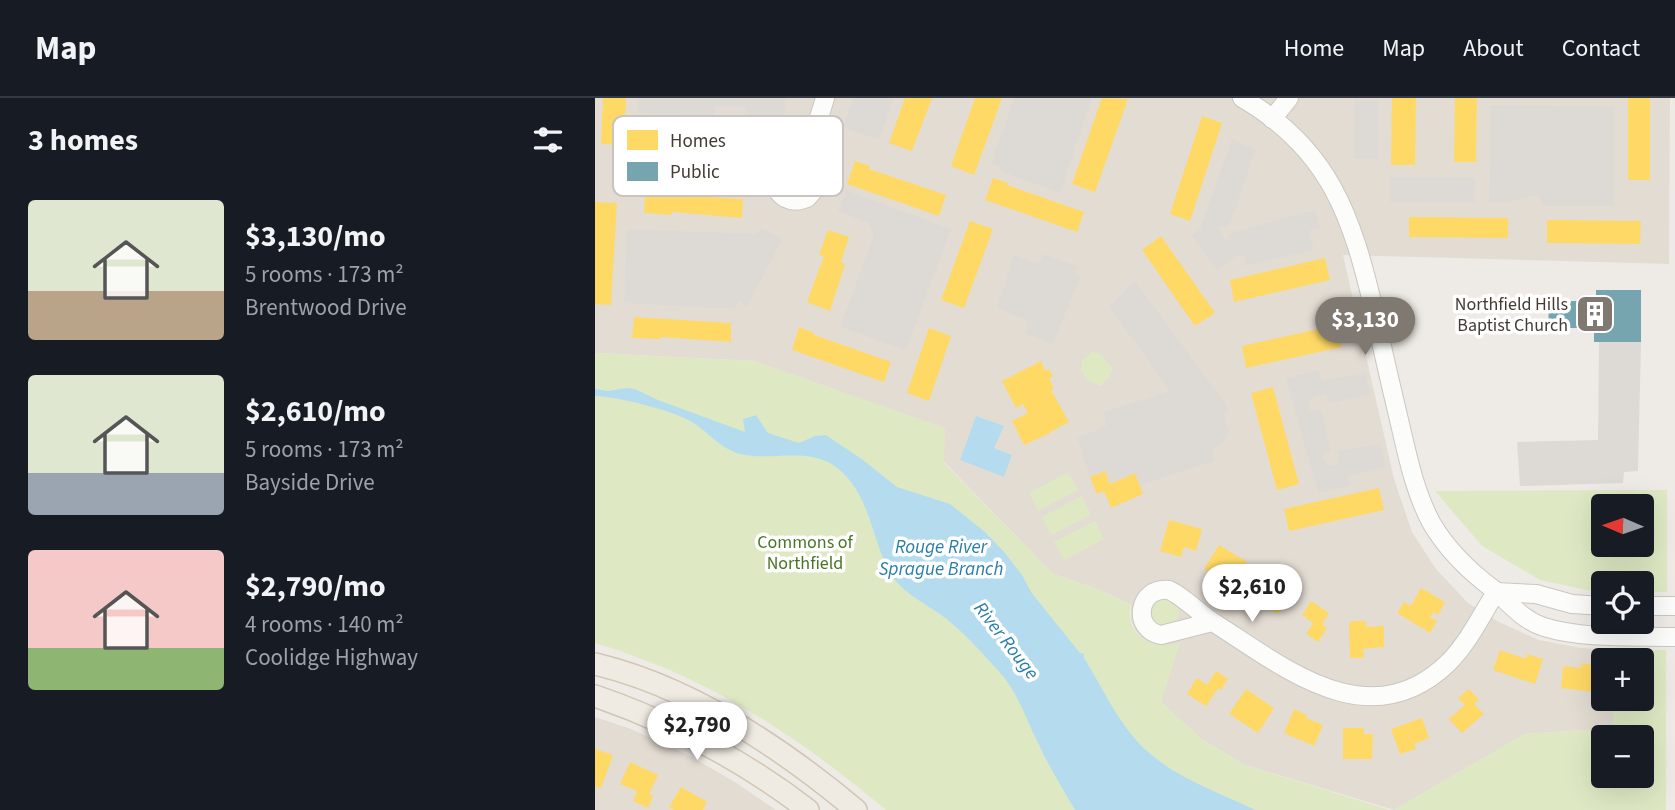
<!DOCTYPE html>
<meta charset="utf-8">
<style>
:root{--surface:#171b24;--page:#242831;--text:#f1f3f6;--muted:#9ea1a6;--line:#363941;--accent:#7f7972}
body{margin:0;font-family:"Source Sans 3",sans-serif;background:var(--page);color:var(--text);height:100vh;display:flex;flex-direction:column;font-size:26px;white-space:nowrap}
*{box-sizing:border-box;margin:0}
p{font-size:23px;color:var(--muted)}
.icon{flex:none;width:38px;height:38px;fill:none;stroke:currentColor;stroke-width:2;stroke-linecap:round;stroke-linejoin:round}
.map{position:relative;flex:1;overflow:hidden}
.side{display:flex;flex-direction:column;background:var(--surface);width:595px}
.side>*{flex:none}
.needle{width:46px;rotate:272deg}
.tools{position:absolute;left:996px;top:396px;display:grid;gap:14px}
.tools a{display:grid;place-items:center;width:63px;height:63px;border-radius:7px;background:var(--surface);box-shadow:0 7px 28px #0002;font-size:35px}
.price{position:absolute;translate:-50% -60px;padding:0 16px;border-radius:24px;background:#fff;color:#222;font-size:23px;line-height:46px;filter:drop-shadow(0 2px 4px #0008)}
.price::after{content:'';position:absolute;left:50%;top:42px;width:21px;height:16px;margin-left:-10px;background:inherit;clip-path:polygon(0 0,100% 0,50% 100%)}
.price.on{background:var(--accent);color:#fff}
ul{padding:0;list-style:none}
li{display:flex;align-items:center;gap:21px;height:175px;padding:0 28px}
li span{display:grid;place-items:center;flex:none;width:196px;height:140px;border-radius:7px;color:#555}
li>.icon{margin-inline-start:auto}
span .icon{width:84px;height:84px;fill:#fffc;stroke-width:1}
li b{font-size:30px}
h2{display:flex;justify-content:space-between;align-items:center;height:84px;padding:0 28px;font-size:30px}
header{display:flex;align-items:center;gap:42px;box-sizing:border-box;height:98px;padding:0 35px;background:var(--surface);border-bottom:2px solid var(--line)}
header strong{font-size:33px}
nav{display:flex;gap:38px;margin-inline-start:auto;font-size:24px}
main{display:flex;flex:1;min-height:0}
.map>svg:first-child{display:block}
.residential{fill:#e3dcd3}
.green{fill:#dee9c4;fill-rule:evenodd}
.parking{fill:#dddad6}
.water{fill:#b5dcee}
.homes{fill:#ffd966}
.public{fill:#76a5af}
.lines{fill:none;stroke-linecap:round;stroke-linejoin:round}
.minor-casing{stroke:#cac7c2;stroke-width:20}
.major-casing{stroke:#d1c6b3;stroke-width:24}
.minor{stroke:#fcfcfb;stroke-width:18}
.major{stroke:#f0ebe2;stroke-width:21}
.labels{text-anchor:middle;stroke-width:7;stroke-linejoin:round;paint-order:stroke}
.poi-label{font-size:18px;fill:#433c33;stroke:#fff;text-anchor:end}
.park-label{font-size:18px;fill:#4a7625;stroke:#fff}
.water-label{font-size:19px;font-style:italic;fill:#297da9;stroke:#fff}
.key{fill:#fff;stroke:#c7c4c2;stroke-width:2}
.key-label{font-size:19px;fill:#433c33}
</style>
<header>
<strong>Map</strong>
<nav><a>Home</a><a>Map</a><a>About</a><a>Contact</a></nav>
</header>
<main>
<section class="side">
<h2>3 homes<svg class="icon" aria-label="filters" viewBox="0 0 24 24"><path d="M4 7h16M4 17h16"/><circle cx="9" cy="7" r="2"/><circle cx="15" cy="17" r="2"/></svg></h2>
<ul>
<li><span style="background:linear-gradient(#dfe7d0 65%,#b9a48a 0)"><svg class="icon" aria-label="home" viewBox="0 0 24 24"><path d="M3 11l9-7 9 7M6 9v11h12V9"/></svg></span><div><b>$3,130/mo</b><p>5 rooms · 173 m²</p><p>Brentwood Drive</p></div></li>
<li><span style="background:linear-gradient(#dfe7d0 70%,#9aa5b1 0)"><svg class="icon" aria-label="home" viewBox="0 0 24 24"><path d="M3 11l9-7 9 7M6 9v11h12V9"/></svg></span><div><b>$2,610/mo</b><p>5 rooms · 173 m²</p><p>Bayside Drive</p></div></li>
<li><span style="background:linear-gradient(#f6c9c9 70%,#8fb573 0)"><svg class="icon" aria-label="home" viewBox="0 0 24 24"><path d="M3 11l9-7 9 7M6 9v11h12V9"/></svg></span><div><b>$2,790/mo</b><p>4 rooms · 140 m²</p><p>Coolidge Highway</p></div></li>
</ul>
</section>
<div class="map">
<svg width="1080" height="712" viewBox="0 0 1080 712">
<rect width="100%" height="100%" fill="#eeebe6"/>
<g class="residential">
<path d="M0,0H1075L1074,166L748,157L799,381L817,434L841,471L873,505L904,524L944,542L986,550L1019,552V562H1008V600H1018V630L930,636L799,712L650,667L605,640L566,604L577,547H560L548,541L540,532L536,522V506L499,490L458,476L349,364L160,263L0,255Z"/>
<path d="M0,619L36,631L93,657L140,684L181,712H0Z"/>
</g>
<g class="green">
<path d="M497,254L505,256L518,270L515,278L505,288L494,283L486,273L487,262Z"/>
<path d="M0,255L160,263L350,330L349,365L458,476L499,490L536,506C528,538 558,552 585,545L566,604L605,640L650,667L795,712H291C201,637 114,579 0,545Z"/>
<path d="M473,374L483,392L443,413L434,395Z"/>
<path d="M1072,392V494H1047L1046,485H1008V493L992,492L945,482L887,448L840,393ZM1008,408H1046V446H1008Z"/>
<path d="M487,398L496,417L456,437L447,419Z"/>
<path d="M500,423L509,441L469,462L459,444Z"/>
<circle cx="569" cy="514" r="15"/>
<path d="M1019,552H1071V712H799L930,636L1018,630V600H1046V562H1019ZM1008,639H1046V677H1008Z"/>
</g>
<g class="parking">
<path d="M43,0H191L189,21L150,18L151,9L120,8L119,18L42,15Z"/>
<path d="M258,0H299L284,42L248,29Z"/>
<path d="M419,0H497L465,95L407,74L405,69L396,66Z"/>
<path d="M760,2H784L783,61H759Z"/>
<path d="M896,7L1019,9V108H946V100L943,97L909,105H894Z"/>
<path d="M637,41L661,52L634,128H623L630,142L638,134L720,112L726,130L714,133L719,152L649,168L650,158L644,156L622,172L596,138L605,131Z"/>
<path d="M795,79L880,80V105L795,104Z"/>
<path d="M250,92L356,131L311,252L245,229L278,140V133L273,125L243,113Z"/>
<path d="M166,130L188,140L152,209L144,203L139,211L29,205L32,131L160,136Z"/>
<path d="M448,156L482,168L479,175L485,179L458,246L430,236L433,223L402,210L419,157L444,166Z"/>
<path d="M540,183L634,311L628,318L634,334L629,343L617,351L619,363L545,387L539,376L515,386L510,373L495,379L482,340L511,328L509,314L575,293L514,208Z"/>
<path d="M1004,244H1046L1043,373L1029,374L1028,385L925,388L922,344L1003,342Z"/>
<path d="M723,272L727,283L771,274L775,296L734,306L731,296L716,300L713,305L715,313L726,311L736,353L727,356L730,365L734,368L744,365L743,353L786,345L791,369L753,378L755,388L723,395L691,280Z"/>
</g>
<g class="water">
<path d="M32,290L40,291L63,302L150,334L148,321L161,317L173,335L204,345L220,338L231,337L268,362L302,389L355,406L390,434L410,455L427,477L436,494L485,555L489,556V560C506,587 520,618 541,642C572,677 620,693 661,712H480C468,691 454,669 444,647C432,624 424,597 407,577C391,559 373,539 355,524C337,508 310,498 297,478C277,445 277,403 247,374C218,346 177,364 145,356C126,351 113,334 97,324C77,312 23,299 0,298V291L13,293Z"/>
<path d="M381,318L409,328L399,350L417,357L409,379L365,362Z"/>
</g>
<g class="homes">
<path d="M8,0H31L29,47L6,46Z"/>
<path d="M310,0H337L317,53L294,45Z"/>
<path d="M380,0H407L379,77L356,68Z"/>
<path d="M507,0L533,1L500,94L477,86Z"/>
<path d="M797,0H821L820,67H796Z"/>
<path d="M860,0H882L881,64H859Z"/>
<rect x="1033" y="0" width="22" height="82"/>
<path d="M607,18L627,25L595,123L575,116Z"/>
<path d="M260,63L275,68L274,71L351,97L344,118L252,86Z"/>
<path d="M398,80L413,85L412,87L489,114L482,134L390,102Z"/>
<path d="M50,95L148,101L147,120L77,114V117L49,115Z"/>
<path d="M0,104L22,105L16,207L0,206Z"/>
<path d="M814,119L913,120V140L814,139Z"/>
<path d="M952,122L1046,123L1045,146L952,145Z"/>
<path d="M375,123L398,131L369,210L346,202Z"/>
<path d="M233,132L254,139L246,164L250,166L235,213L212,204L229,158L224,157Z"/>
<path d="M566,138L620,215L600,228L547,152Z"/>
<path d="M730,160L735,182L639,204L635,182Z"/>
<path d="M39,219L136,225V244L66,239L65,241L37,240Z"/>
<path d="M742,227L747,249L651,270L647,248Z"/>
<path d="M204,229L219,235V237L296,264L289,284L197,252Z"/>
<path d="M334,230L356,238L334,303L312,295Z"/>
<path d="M446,263L450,273L454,271L458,279L454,280L459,291L456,292L474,324L455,334V335L429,347L417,323L433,315L428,306L421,310L407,283Z"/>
<path d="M678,289L704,386L682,392L656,295Z"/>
<path d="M510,373L515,386L540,375L548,396L516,410L509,393L502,396L495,379Z"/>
<path d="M784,390L789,412L694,433L689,411Z"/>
<path d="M574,422L607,431L601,453L589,449L586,459L565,453Z"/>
<path d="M624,447L652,464L641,482L624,471L621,478L609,471Z"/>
<path d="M668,478L696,497L683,516L668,506L671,501L659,493Z"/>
<path d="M826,490L850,504L843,517L838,514L835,519L842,523L835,535L802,515L809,504L816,508Z"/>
<path d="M716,503L734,515L727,526L732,530L723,544L711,536L718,525L707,517Z"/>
<path d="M757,523H769L772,525L771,529L789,528V549L768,551L769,560H755L754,526Z"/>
<path d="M905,552L931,561L932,556L948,561L940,586L898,572Z"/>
<path d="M987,565L1001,567L998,594L966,590L968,568L986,570Z"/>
<path d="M621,573L633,581L626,592L623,590L611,608L592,596L602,580L612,587Z"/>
<path d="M651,591L679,610L663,635L634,616Z"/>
<path d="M874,591L884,602L879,606L889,616L867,635L854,621L870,607L863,600Z"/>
<path d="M699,611L712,617L711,620L728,627L719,648L689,635Z"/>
<path d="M827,620L834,640L819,646L821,651L805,656L796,631Z"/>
<path d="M748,630H769V636H778L777,661H748Z"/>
<path d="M0,651L18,657L6,690L0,688Z"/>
<path d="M35,664L63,677L54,696L58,698L53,710L38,703L42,693L25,686Z"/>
<path d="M86,689L112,704L108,712H79L74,709Z"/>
</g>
<path class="public" d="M1001,192H1046V244H999V230H954L953,203H1001Z"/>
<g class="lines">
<defs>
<g id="minor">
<path d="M647,0C735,51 757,119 779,212C787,250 796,288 805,326C813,360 820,395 837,426C853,453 874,473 898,491C915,505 927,522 949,529C987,541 1039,538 1080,539"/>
<path d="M677,21L694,0"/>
<path d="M214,46L221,70L222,89L212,100C204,103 198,104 190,100C185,97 182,93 180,87C171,60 206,60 215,42C221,29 226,14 230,0"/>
<path d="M901,494L941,496L977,506L1008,508"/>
<path d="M1046,508H1080"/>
<path d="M617,524L566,537C536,531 543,488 574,492C588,498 606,517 621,526C691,571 775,640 853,565C873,545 886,518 901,494"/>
</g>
<g id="major">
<path d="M0,566C96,589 187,650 261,712"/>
<path d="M0,598C78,625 148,662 213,712"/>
</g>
</defs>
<use href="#minor" class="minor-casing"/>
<use href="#major" class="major-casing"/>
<use href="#minor" class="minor"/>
<use href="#major" class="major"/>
</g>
<defs>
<symbol id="building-square" viewBox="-11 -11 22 22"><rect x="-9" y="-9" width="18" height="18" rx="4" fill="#7f7972" stroke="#fff"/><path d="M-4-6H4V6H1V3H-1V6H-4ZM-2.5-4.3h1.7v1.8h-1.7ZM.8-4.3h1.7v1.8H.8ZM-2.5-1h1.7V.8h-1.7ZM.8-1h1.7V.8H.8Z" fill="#fff"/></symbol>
</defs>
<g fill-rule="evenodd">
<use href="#building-square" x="978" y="194" width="44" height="44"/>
</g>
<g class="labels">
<g class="poi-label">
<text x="973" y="212">Northfield Hills<tspan x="973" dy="21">Baptist Church</tspan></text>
</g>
<g class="park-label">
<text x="210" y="450">Commons of<tspan x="210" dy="21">Northfield</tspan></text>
</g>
<g class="water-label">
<text x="346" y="455">Rouge River<tspan x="346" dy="22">Sprague Branch</tspan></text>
<text transform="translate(412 542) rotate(52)" y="7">River Rouge</text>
</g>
</g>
<rect x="18" y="18" width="230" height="80" rx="10" class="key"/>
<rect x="32" y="32" width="31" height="20" fill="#ffd966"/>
<rect x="32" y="64" width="31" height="19" fill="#76a5af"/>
<g class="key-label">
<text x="75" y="49">Homes</text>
<text x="75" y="80">Public</text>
</g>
</svg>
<div class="tools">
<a><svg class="needle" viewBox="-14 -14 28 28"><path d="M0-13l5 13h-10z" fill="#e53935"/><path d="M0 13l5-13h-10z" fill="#9ea1a6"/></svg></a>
<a><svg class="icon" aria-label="locate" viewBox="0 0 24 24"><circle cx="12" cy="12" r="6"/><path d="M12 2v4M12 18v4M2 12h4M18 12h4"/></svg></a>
<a>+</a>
<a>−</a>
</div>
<b class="price on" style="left:770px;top:259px">$3,130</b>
<b class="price" style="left:657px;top:526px">$2,610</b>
<b class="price" style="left:102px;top:664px">$2,790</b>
</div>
</main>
